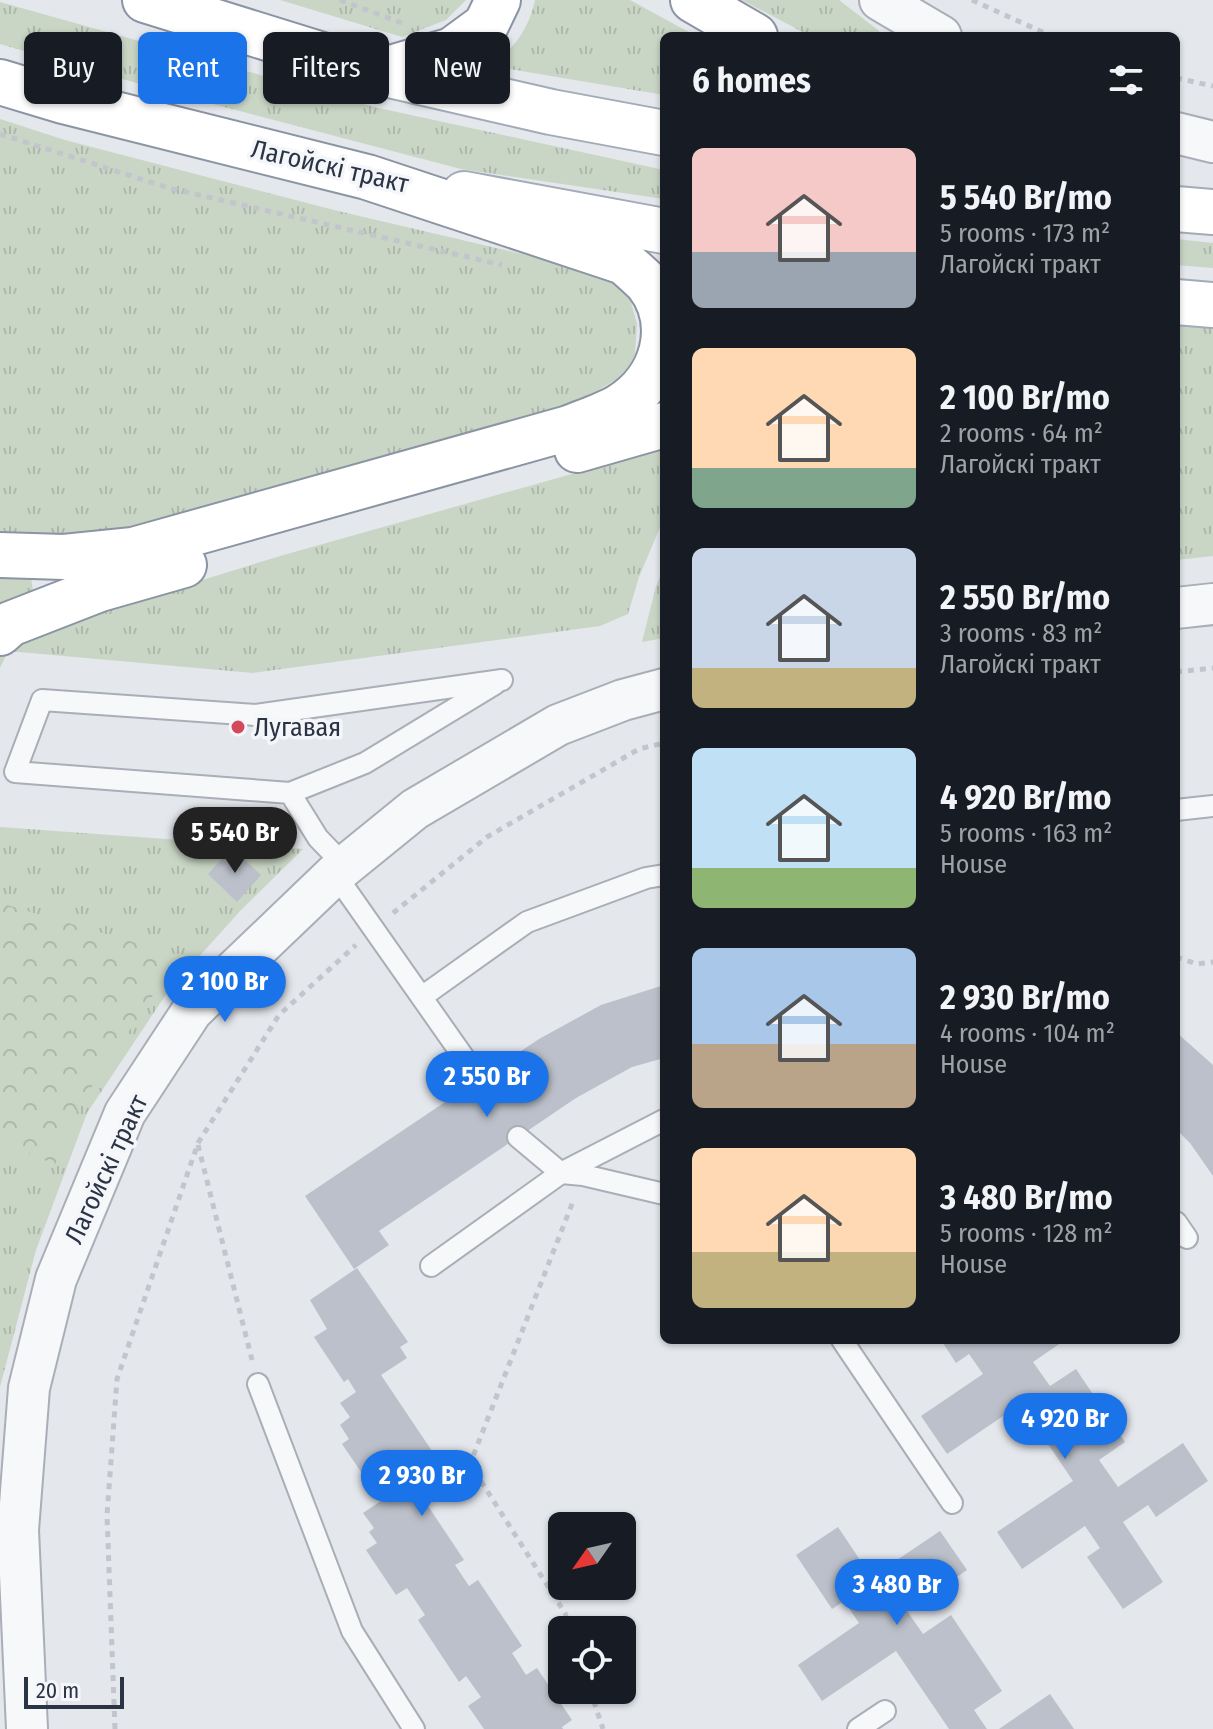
<!DOCTYPE html>
<meta charset="utf-8">
<style>
:root{--surface:#171b24;--page:#20242c;--text:#f1f3f6;--muted:#9ea1a6;--accent:#1a73e8}
body{margin:0;font-family:"Fira Sans Condensed",sans-serif;background:var(--page);color:var(--text);height:100vh;display:flex;flex-direction:column;font-size:30px;white-space:nowrap}
*{box-sizing:border-box;margin:0}
p{font-size:26px;color:var(--muted)}
.icon{flex:none;width:44px;height:44px;fill:none;stroke:currentColor;stroke-width:2;stroke-linecap:round;stroke-linejoin:round}
.map{position:relative;flex:1;overflow:hidden}
.sheet{position:absolute;left:660px;top:32px;width:520px;height:1312px;display:flex;flex-direction:column;background:var(--surface);border-radius:12px;box-shadow:0 2px 6px #0004}
.sheet>*{flex:none}
.guide{position:absolute;left:24px;top:32px;width:516px;height:72px;display:flex;gap:16px}
.needle{width:52px;rotate:236deg}
.buttons{position:absolute;left:548px;top:1512px;display:grid;gap:16px}
.buttons a{display:grid;place-items:center;width:88px;height:88px;border-radius:12px;background:var(--surface);box-shadow:0 2px 6px #0004;font-size:40px}
.scale{position:absolute;left:24px;bottom:20px;width:100px;box-sizing:border-box;padding-left:8px;border:4px solid #2b3445;border-top:0;font-size:22px;line-height:28px;white-space:nowrap;color:#2b3445;-webkit-text-stroke:6px #f4f6f9;paint-order:stroke}
.price{position:absolute;translate:-50% -68px;padding:0 18px;border-radius:28px;background:var(--accent);color:#fff;font-size:26px;line-height:52px;filter:drop-shadow(0 2px 4px #0008)}
.price::after{content:'';position:absolute;left:50%;top:48px;width:24px;height:18px;margin-left:-12px;background:inherit;clip-path:polygon(0 0,100% 0,50% 100%)}
.price.current{background:#222;color:#fff}
ul{padding:0;list-style:none}
li{display:flex;align-items:center;gap:24px;height:200px;padding:0 32px}
li span{display:grid;place-items:center;flex:none;width:224px;height:160px;border-radius:12px;color:#555}
li>.icon{margin-inline-start:auto}
span .icon{width:96px;height:96px;fill:#fffc;stroke-width:1}
li b{font-size:34px}
h2{display:flex;justify-content:space-between;align-items:center;height:96px;padding:0 32px;font-size:34px}
.tag{padding:0 28px;border-radius:12px;background:var(--surface);box-shadow:0 2px 6px #0004;font-size:28px;line-height:72px}
.tag.current{background:var(--accent);color:#fff}
.map>svg:first-child{display:block}
.grass{fill:url(#grass-tufts)}
.park{fill:url(#park-crowns)}
.building{fill:#bbc0ca}
.lines{fill:none;stroke-linecap:round;stroke-linejoin:round}
.lane-casing{stroke:#a9aeb7;stroke-width:24}
.street-casing{stroke:#a9aeb7;stroke-width:44}
.primary-casing{stroke:#a3abb8;stroke-width:48}
.highway-casing{stroke:#8b94a3;stroke-width:48}
.path{stroke:#c2c5cb;stroke-width:5;stroke-dasharray:6 6;stroke-linecap:butt}
.lane{stroke:#f7f8fa;stroke-width:20}
.street{stroke:#f7f8fa;stroke-width:40}
.primary{stroke:#fff;stroke-width:44}
.highway{stroke:#fff;stroke-width:44}
.poi-dot{fill:#d1495b;stroke:#f4f6f9;stroke-width:3}
.labels{text-anchor:middle;stroke-width:7;stroke-linejoin:round;paint-order:stroke}
.street-label{font-size:26px;fill:#2b3445;stroke:#f4f6f9}
.poi-label{font-size:26px;fill:#2b3445;stroke:#f4f6f9;text-anchor:start}
</style>
<div class="map">
<svg width="1213" height="1729" viewBox="0 0 1213 1729">
<defs>
<pattern id="grass-tufts" width="24" height="20" patternUnits="userSpaceOnUse" patternTransform="scale(2)"><rect width="24" height="20" fill="#c9d6c5"/><path d="M3 7l-1-3M5 7V3M7 7l1-3M15 17l-1-3M17 17v-4M19 17l1-3" fill="none" stroke="#adb8ab"/></pattern>
<pattern id="park-crowns" width="20" height="18" patternUnits="userSpaceOnUse" patternTransform="scale(2)"><rect width="20" height="18" fill="#c9d6c5"/><path d="M2 6a3 3 0 1 1 6 0M12 15a3 3 0 1 1 6 0" fill="none" stroke="#adb8ab"/></pattern>
</defs>
<rect width="100%" height="100%" fill="#e4e7ec"/>
<g class="grass">
<path d="M280,0H466L446,20L402,37Z"/>
<path d="M535,0H630L696,36H664V95L492,66C514,48 529,29 535,0Z"/>
<path d="M742,0H839L878,30L882,36H810Z"/>
<path d="M0,2L374,107L664,170V199L461,169L175,94L0,44Z"/>
<path d="M0,119L65,140L338,211L607,274L630,299L637,324L635,354L626,374L570,406L141,530L36,541L0,538Z"/>
<path d="M1176,239L1213,243V268L1176,265Z"/>
<path d="M1176,324L1213,328V556L1176,560Z"/>
<path d="M664,448V518L639,577L628,614L600,626L253,673L8,651L0,668V646L7,640L280,556Z"/>
<path d="M664,568V638L642,642L656,586Z"/>
<path d="M0,577H31L33,591L0,604Z"/>
<path d="M0,827L303,849L241,910L169,990L87,1113L36,1250L0,1387Z"/>
</g>
<path class="park" d="M0,903L184,957L162,982L78,1107L55,1165L0,1140Z"/>
<g class="building">
<path d="M232,848L261,875L237,902L208,874Z"/>
<path d="M664,985V1058L632,1067L576,1098L379,1231L389,1245L354,1269L305,1196L539,1039L601,1005Z"/>
<path d="M1176,1032L1213,1065V1176L1190,1143L1176,1129Z"/>
<path d="M357,1268L408,1342L400,1347L407,1358L381,1375L434,1454L425,1460L431,1469L412,1482L464,1560L455,1565L469,1586L478,1580L522,1646L512,1653L526,1675L537,1668L572,1720L562,1727L563,1729H484L468,1706L481,1697L466,1676L459,1682L418,1620L425,1615L407,1588L396,1595L366,1550L377,1543L369,1532L374,1528L363,1513L388,1496L379,1483L372,1488L342,1444L349,1439L340,1425L350,1417L340,1403L356,1392L348,1379L344,1382L314,1337L327,1329L310,1300Z"/>
<path d="M941,1340H1065L1033,1362L1050,1386L1076,1369L1125,1442L1099,1460L1118,1487L1183,1443L1208,1481L1156,1517L1148,1505L1123,1522L1163,1582L1123,1609L1087,1557L1100,1548L1085,1526L1022,1569L997,1532L1073,1481L1021,1404L947,1454L921,1416L983,1374L969,1354L956,1363Z"/>
<path d="M838,1527L878,1587L898,1574L891,1564L940,1531L967,1570L907,1611L923,1634L951,1615L1002,1691L974,1710L987,1729H949L896,1651L822,1701L798,1665L859,1623L844,1601L832,1609L796,1555Z"/>
<path d="M1050,1694L1074,1729H999Z"/>
</g>
<g class="lines">
<defs>
<g id="lane">
<path d="M290,793L365,763L495,684"/>
<path d="M1176,810L1213,806"/>
<path d="M345,866L318,838L290,793L15,772L42,700L256,715L502,680"/>
<path d="M335,874L479,1079"/>
<path d="M423,996L527,922L646,878L664,875"/>
<path d="M664,1120L561,1173L583,1175L664,1194"/>
<path d="M1176,1222L1187,1238"/>
<path d="M431,1266L561,1173L518,1137"/>
<path d="M842,1340L952,1503"/>
<path d="M258,1384L352,1631L414,1729"/>
<path d="M858,1729L885,1711"/>
</g>
<g id="street">
<path d="M880,0L941,36"/>
<path d="M1176,133L1213,142"/>
<path d="M1176,608L1213,604"/>
<path d="M27,1729L18,1530L29,1388L56,1279L125,1113L192,1011L335,874L415,809L558,725L623,700L664,689"/>
</g>
<g id="primary">
<path d="M377,72L551,112L664,133"/>
<path d="M464,194L664,231"/>
<path d="M1176,209L1213,212"/>
<path d="M1176,302L1213,305"/>
</g>
<g id="highway">
<path d="M145,0L377,72L452,50L486,25L498,0"/>
<path d="M693,0L755,36"/>
<path d="M0,82L63,101L367,177L624,262C632,269 640,276 647,283C679,324 663,380 620,406C605,415 586,421 569,428L133,550L64,557L0,555"/>
<path d="M577,450L664,425"/>
<path d="M0,633L10,624L100,589L184,565"/>
</g>
</defs>
<use href="#lane" class="lane-casing"/>
<use href="#street" class="street-casing"/>
<use href="#primary" class="primary-casing"/>
<use href="#highway" class="highway-casing"/>
<g class="path">
<path d="M340,0L402,23"/>
<path d="M972,0L1051,36"/>
<path d="M1176,78L1213,86"/>
<path d="M0,134L169,188L502,265"/>
<path d="M1176,672L1213,668"/>
<path d="M393,913L487,837L639,749L664,743"/>
<path d="M1176,957L1197,964L1213,962"/>
<path d="M198,1145L252,1360"/>
<path d="M570,1630L565,1613L470,1464L574,1199"/>
<path d="M590,1690L603,1729"/>
<path d="M115,1729L107,1515L117,1379L198,1143L279,1015L356,945"/>
</g>
<use href="#lane" class="lane"/>
<use href="#street" class="street"/>
<use href="#primary" class="primary"/>
<use href="#highway" class="highway"/>
</g>
<circle class="poi-dot" cx="238" cy="727" r="8"/>
<g class="labels">
<g class="street-label">
<text transform="translate(330 166) rotate(13)" y="9">Лагойскі тракт</text>
<text transform="translate(106 1169) rotate(-65)" y="9">Лагойскі тракт</text>
</g>
<g class="poi-label">
<text x="254" y="736">Лугавая</text>
</g>
</g>
</svg>
<div class="buttons">
<a><svg class="needle" viewBox="-14 -14 28 28"><path d="M0-13l5 13h-10z" fill="#e53935"/><path d="M0 13l5-13h-10z" fill="#9ea1a6"/></svg></a>
<a><svg class="icon" aria-label="locate" viewBox="0 0 24 24"><circle cx="12" cy="12" r="6"/><path d="M12 2v4M12 18v4M2 12h4M18 12h4"/></svg></a>
</div>
<div class="scale">20 m</div>
<b class="price current" style="left:235px;top:875px">5 540 Br</b>
<b class="price" style="left:225px;top:1024px">2 100 Br</b>
<b class="price" style="left:487px;top:1119px">2 550 Br</b>
<b class="price" style="left:1065px;top:1461px">4 920 Br</b>
<b class="price" style="left:422px;top:1518px">2 930 Br</b>
<b class="price" style="left:897px;top:1627px">3 480 Br</b>
<div class="guide">
<a class="tag">Buy</a>
<a class="tag current">Rent</a>
<a class="tag">Filters</a>
<a class="tag">New</a>
</div>
<section class="sheet">
<h2>6 homes<svg class="icon" aria-label="filters" viewBox="0 0 24 24"><path d="M4 7h16M4 17h16"/><circle cx="9" cy="7" r="2"/><circle cx="15" cy="17" r="2"/></svg></h2>
<ul>
<li><span style="background:linear-gradient(#f6c9c9 65%,#9aa5b1 0)"><svg class="icon" aria-label="home" viewBox="0 0 24 24"><path d="M3 11l9-7 9 7M6 9v11h12V9"/></svg></span><div><b>5 540 Br/mo</b><p>5 rooms · 173 m²</p><p>Лагойскі тракт</p></div></li>
<li><span style="background:linear-gradient(#ffd9b3 75%,#7fa58c 0)"><svg class="icon" aria-label="home" viewBox="0 0 24 24"><path d="M3 11l9-7 9 7M6 9v11h12V9"/></svg></span><div><b>2 100 Br/mo</b><p>2 rooms · 64 m²</p><p>Лагойскі тракт</p></div></li>
<li><span style="background:linear-gradient(#c9d6e8 75%,#c2b280 0)"><svg class="icon" aria-label="home" viewBox="0 0 24 24"><path d="M3 11l9-7 9 7M6 9v11h12V9"/></svg></span><div><b>2 550 Br/mo</b><p>3 rooms · 83 m²</p><p>Лагойскі тракт</p></div></li>
<li><span style="background:linear-gradient(#bfe0f5 75%,#8fb573 0)"><svg class="icon" aria-label="home" viewBox="0 0 24 24"><path d="M3 11l9-7 9 7M6 9v11h12V9"/></svg></span><div><b>4 920 Br/mo</b><p>5 rooms · 163 m²</p><p>House</p></div></li>
<li><span style="background:linear-gradient(#a9c7e8 60%,#b9a48a 0)"><svg class="icon" aria-label="home" viewBox="0 0 24 24"><path d="M3 11l9-7 9 7M6 9v11h12V9"/></svg></span><div><b>2 930 Br/mo</b><p>4 rooms · 104 m²</p><p>House</p></div></li>
<li><span style="background:linear-gradient(#ffd9b3 65%,#c2b280 0)"><svg class="icon" aria-label="home" viewBox="0 0 24 24"><path d="M3 11l9-7 9 7M6 9v11h12V9"/></svg></span><div><b>3 480 Br/mo</b><p>5 rooms · 128 m²</p><p>House</p></div></li>
</ul>
</section>
</div>
